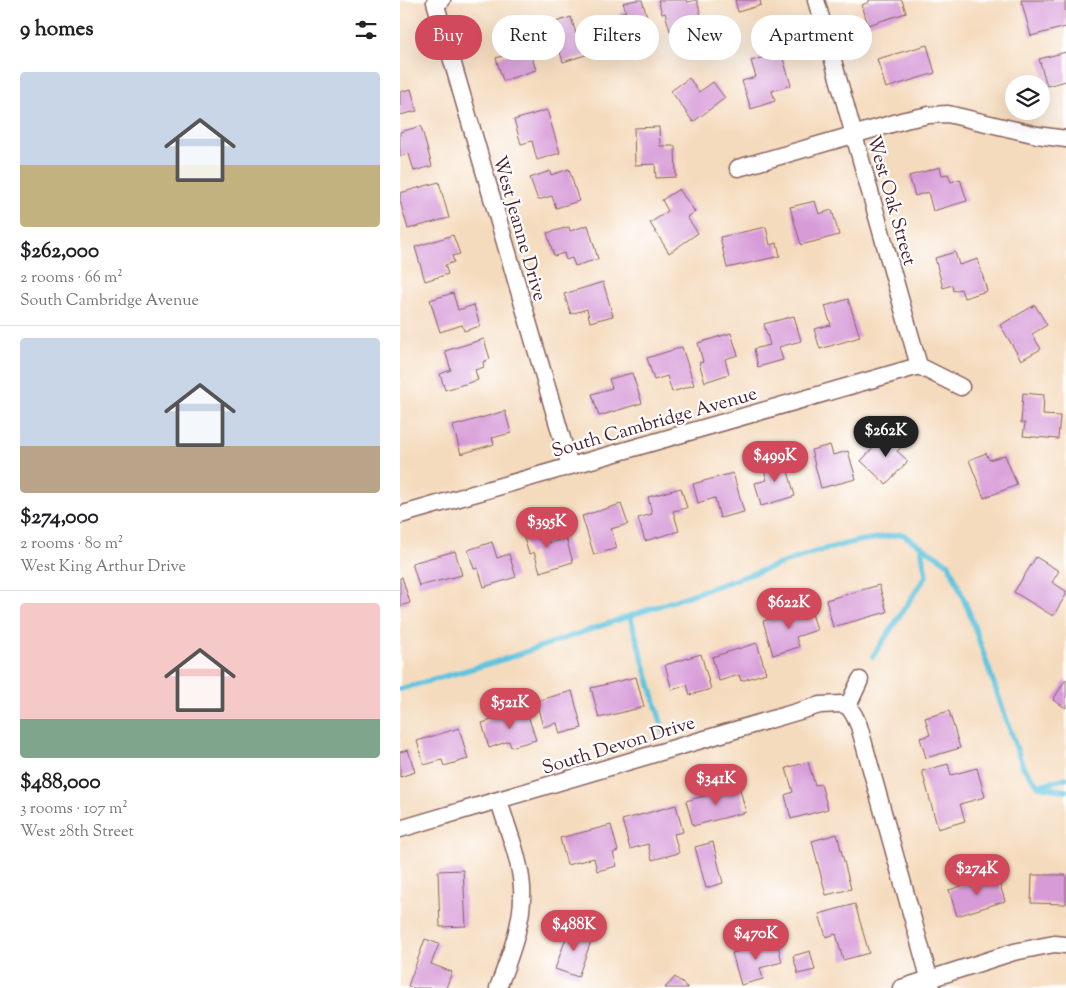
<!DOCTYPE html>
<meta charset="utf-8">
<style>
:root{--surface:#fff;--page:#f2f2f2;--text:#202124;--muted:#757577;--line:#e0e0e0;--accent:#d1495b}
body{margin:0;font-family:"Sorts Mill Goudy",serif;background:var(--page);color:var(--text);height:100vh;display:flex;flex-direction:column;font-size:19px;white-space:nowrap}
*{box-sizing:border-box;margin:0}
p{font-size:16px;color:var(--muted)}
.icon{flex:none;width:28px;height:28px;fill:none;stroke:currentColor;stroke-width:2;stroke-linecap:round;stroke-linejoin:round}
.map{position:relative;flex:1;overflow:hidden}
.panel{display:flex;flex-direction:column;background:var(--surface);width:400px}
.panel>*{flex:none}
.top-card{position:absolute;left:15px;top:15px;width:475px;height:45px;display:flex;gap:10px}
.controls{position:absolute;left:605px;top:75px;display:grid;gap:10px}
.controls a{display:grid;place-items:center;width:45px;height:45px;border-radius:50%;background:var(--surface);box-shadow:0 5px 20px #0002;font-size:25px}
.price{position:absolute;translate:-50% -42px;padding:0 11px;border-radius:18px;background:var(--accent);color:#fff;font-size:16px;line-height:32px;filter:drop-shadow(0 1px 2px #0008)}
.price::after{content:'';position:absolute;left:50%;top:30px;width:15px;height:11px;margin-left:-8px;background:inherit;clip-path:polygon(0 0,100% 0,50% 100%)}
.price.current{background:#222;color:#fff}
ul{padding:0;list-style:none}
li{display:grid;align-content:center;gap:10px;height:265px;padding:0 20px}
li+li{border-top:1px solid var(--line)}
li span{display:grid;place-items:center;height:155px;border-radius:5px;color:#555}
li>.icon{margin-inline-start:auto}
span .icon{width:90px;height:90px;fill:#fffc;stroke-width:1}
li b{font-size:21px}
h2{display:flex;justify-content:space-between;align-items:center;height:60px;padding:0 20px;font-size:21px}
.chip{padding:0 18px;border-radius:22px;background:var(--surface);box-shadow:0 5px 20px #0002;font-size:18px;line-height:45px}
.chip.current{background:var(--accent);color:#fff}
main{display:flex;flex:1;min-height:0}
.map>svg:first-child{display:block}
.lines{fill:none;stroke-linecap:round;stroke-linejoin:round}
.stream{stroke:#60c4de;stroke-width:5.5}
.building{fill:#d79bd8}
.street-casing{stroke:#86615e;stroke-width:19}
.street{stroke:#fff;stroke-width:16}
.labels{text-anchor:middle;stroke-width:4.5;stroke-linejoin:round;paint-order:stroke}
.street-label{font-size:19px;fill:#4a1f2b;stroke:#fff}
</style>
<main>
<section class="panel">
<h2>9 homes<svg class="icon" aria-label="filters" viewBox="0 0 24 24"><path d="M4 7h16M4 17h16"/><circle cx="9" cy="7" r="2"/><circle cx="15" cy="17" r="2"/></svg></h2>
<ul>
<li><span style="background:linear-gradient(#c9d6e8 60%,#c2b280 0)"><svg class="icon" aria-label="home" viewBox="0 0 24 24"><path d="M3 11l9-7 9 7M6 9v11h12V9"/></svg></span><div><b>$262,000</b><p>2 rooms · 66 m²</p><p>South Cambridge Avenue</p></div></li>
<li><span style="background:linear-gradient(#c9d6e8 70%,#b9a48a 0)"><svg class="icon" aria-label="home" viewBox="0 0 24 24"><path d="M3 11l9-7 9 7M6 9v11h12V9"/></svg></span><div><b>$274,000</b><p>2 rooms · 80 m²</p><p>West King Arthur Drive</p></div></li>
<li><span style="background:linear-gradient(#f6c9c9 75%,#7fa58c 0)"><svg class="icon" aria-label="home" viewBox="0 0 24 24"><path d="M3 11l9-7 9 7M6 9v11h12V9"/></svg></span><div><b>$488,000</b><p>3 rooms · 107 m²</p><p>West 28th Street</p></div></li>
</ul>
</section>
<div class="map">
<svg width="666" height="988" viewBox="0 0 666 988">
<rect width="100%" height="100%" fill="#fff"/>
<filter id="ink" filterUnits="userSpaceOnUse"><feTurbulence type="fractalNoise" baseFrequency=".02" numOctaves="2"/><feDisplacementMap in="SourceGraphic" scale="10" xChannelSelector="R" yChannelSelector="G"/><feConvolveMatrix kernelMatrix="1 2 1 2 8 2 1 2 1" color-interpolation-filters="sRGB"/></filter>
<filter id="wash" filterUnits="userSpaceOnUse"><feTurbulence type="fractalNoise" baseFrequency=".0096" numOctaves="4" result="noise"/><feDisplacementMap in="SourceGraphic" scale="20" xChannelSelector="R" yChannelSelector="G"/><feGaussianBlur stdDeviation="1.12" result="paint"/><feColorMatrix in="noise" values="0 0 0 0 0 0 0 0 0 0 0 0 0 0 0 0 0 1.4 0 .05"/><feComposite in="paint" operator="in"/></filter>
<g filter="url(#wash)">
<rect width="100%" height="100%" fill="#f5dbbe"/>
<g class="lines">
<g class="stream">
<path d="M230,616L264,733"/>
<path d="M473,656L526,576L521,546"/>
<path d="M0,689L99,661L418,551L458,541L502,534L549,564L569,612L623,767L639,786L666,791"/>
<path d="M641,785L666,778"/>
</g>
</g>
<g id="blocks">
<g class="building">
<path d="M236,0H242L253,37L218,47L212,23L222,21L219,13L226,11L223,3Z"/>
<path d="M258,0H286L287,2L297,0L305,32L291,36L289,26L270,31L265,13L262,14Z"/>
<path d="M335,0H360L361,5L338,12Z"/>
<path d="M469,0H502L506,13L468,25L462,5L469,2Z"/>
<path d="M621,0H665L666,27L631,36Z"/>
<path d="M171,17L176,34L188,30L195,52L163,62L157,42L153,44L147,25Z"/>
<path d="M136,27L143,48L130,51L136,70L103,81L96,58L109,54L103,38Z"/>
<path d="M527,45L535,73L486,88L477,59Z"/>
<path d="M381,52L391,85L372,91L375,101L351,109L342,81L356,77L351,61Z"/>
<path d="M666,52V81L647,86L639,59Z"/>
<path d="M289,78L299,92L313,82L325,98L293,122L271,91Z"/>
<path d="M11,89L17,111L0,115V92Z"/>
<path d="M147,110L160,153L137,160L132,141L121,144L114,120Z"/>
<path d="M21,126L32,166L14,171L9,154L0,156V132Z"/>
<path d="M259,127L260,146H275L276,177L256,178L255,164L235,165L234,128Z"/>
<path d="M540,167L542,175L548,174L551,182L560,179L567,201L533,211L528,192L515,196L509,176Z"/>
<path d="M169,169L179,201L156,208L152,196L138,200L130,178L150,171L151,175Z"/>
<path d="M39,182L49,218L8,229L0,201V193Z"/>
<path d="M279,189L295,212L287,217L298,233L269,253L250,223L268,211L262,200Z"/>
<path d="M415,201L419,214L432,210L439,235L401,245L390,207Z"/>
<path d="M188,225L198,259L175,266L172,258L166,260L164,253L154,256L147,233L169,227L170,231Z"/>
<path d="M366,227L370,245L377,243L380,256L327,268L320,237Z"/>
<path d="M53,235L60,254L52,256L54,262L45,265L48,274L25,281L15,247Z"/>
<path d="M555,252L559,265L578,259L587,291L564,298L561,289L553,291L552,285L543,288L535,258Z"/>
<path d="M203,282L213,316L190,322L187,309L171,314L164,294Z"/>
<path d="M53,293L58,310L74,305L80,326L64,331L62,325L40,332L30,300Z"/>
<path d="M448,299L460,337L420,349L414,329L431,325L425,306Z"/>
<path d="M635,305L647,325L632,334L641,349L621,360L600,325Z"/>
<path d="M394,316L401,341L379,347L383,360L358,367L354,349L370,345L364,324Z"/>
<path d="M331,333L338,355L325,359L329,374L305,382L299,363L303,362L298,343Z"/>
<path d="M84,339L90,359L83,362L84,367L75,370L78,380L45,390L40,374L51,370L45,351Z"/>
<path d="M282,347L294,385L272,392L267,376L254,380L247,358Z"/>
<path d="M232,373L242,403L199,416L192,394L212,388L209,379Z"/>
<path d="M623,393L644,395L643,415L660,416L658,439L623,436L625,423H621Z"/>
<path d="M105,411L111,433L92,438L94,444L61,454L53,426Z"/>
<path d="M489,431L504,445L497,451L508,461L486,484L461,461Z"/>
<path d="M430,445L433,455L448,451L456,479L421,488L411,450Z"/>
<path d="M586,453L589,460L605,455L617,485L584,498L569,460Z"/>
<path d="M384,457L395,496L361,506L355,483L367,480L362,463Z"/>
<path d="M333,473L344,512L320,518L315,498L298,503L293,484Z"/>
<path d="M281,488L287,508L273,511L279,531L245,541L238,518L252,514L248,497Z"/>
<path d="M221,504L228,524L211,529L217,548L194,555L182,516Z"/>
<path d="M144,526L149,543L166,538L173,562L140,572L134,552L129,554L122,532Z"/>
<path d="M92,542L97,558L109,554L116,577L84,587L78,568L74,569L68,550Z"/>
<path d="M55,551L62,575L19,586L12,563Z"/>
<path d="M636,557L659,571L652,582L666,591V595L653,616L614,592Z"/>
<path d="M2,577L10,603L0,606V578Z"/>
<path d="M479,585L487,612L433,627L426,600Z"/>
<path d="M410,607L417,630L396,637L399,647L373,655L363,621Z"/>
<path d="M357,643L366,673L341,681L339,675L319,681L312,657Z"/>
<path d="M301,654L311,689L290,695L287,685L272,690L265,665Z"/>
<path d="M236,677L244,707L199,718L191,688Z"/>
<path d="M666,679V708L653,700Z"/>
<path d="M172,691L182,728L160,734L157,723L143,727L136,701Z"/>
<path d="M126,709L136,740L111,747L109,741L89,748L82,723Z"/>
<path d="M549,711L560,748L526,758L520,738L530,735L525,718Z"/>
<path d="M59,728L68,759L44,766L42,760L24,765L17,741Z"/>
<path d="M8,750L15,772L0,777V752Z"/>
<path d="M408,762L415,785L421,784L428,809L391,819L385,795L393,792L386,768Z"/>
<path d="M548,764L551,775L577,768L585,797L560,804L565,821L538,829L522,771Z"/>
<path d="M339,786L346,812L293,826L286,801Z"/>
<path d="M276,805L283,832L274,834L279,853L252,860L248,844L230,849L222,820Z"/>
<path d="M211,825L218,851L213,853L217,866L197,871L194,858L167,865L160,838Z"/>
<path d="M437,834L451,889L426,895L412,841Z"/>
<path d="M313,842L323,883L306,888L295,847Z"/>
<path d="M63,870L66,926L40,927L38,871Z"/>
<path d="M597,875L605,901L557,916L549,890Z"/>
<path d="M632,875H666V904L631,903Z"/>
<path d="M455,904L469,953L443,960L436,934L426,937L419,914Z"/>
<path d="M170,927L193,936L178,977L155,969Z"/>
<path d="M25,939L39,944L31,964L52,972L46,988H14L8,986Z"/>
<path d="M377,941L382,962L360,968L363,979L341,985L332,953Z"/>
<path d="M410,951L415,970L398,974L393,956Z"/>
<path d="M275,977L288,988H265Z"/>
</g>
</g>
</g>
<g filter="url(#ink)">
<use href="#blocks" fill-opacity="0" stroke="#86615e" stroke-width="1"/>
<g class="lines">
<defs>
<g id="street">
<path d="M42,0L35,2L170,466"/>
<path d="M416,0L519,366L561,387"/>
<path d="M338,168L505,120L529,115L548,114L637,135L666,139"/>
<path d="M0,515L519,366"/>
<path d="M448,706L454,715L459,726L532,988"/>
<path d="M448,706L460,680"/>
<path d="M0,829L420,705L441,704L448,706"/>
<path d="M98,988C110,956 124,921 122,887C120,858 107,828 99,801"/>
<path d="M501,988L614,952L654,944L666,945"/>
</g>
</defs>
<use href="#street" class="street-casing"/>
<use href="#street" class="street"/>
</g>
</g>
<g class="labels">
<g class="street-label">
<text transform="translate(493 200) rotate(74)" y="7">West Oak Street</text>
<text transform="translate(121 228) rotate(74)" y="7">West Jeanne Drive</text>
<text transform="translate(254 421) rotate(-16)" y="7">South Cambridge Avenue</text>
<text transform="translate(218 744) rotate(-17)" y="7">South Devon Drive</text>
</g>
</g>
</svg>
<div class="controls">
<a><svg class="icon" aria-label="layers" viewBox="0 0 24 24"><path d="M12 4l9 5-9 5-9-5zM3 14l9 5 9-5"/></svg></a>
</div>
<b class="price current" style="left:486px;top:458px">$262K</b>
<b class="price" style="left:375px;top:483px">$499K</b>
<b class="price" style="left:147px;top:549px">$395K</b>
<b class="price" style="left:389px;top:630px">$622K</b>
<b class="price" style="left:110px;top:730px">$521K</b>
<b class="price" style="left:316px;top:806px">$341K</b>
<b class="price" style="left:577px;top:896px">$274K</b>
<b class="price" style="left:174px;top:952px">$488K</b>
<b class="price" style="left:356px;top:961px">$470K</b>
<div class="top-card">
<a class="chip current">Buy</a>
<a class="chip">Rent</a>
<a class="chip">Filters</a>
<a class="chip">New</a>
<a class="chip">Apartment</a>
</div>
</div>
</main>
